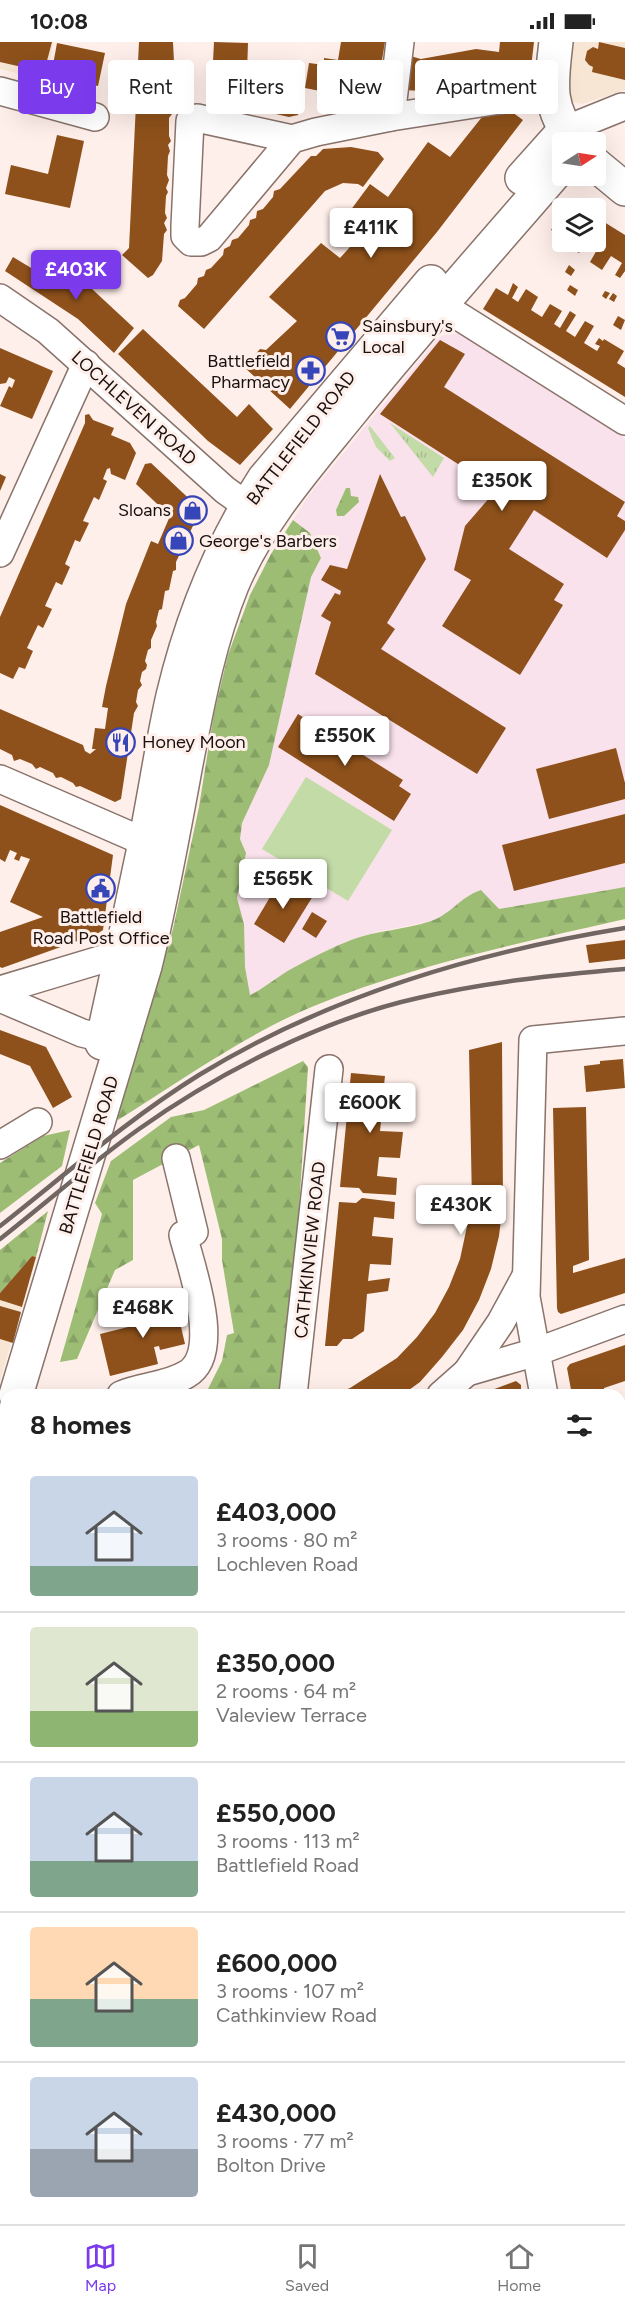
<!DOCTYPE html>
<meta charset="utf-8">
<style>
:root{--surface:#fff;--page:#f2f2f2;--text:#222;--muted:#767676;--line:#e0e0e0;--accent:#7c3aed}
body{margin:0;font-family:Figtree,sans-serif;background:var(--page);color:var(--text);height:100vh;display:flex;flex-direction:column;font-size:22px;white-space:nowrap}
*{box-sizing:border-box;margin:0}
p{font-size:20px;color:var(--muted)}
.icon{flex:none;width:33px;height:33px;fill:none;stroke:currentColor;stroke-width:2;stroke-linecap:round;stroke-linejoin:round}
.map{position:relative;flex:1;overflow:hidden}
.details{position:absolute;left:0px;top:1347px;width:626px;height:836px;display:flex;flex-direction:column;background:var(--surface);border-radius:18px 18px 0 0;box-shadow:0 6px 24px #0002}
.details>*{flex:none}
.banner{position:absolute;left:18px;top:18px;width:590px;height:54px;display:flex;gap:12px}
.needle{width:39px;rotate:78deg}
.controls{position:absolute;left:552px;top:90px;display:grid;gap:12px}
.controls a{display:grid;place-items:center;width:54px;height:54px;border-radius:6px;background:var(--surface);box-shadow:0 6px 24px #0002;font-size:30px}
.price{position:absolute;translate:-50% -51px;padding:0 14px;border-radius:6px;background:#fff;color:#222;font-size:20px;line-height:39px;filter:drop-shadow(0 2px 3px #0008)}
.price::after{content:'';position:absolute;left:50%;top:36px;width:18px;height:14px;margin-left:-9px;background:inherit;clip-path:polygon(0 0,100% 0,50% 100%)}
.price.selected{background:var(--accent);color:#fff}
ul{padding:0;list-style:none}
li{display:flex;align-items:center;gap:18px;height:150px;padding:0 30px}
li+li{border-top:2px solid var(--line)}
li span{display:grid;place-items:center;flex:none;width:168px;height:120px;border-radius:6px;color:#555}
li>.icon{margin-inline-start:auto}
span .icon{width:72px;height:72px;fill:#fffc;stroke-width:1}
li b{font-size:26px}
h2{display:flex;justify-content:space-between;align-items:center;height:72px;padding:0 30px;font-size:26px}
.pill{padding:0 21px;border-radius:6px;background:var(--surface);box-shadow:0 6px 24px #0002;font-size:21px;line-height:54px}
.pill.selected{background:var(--accent);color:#fff}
.status{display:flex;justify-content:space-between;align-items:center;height:42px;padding:0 30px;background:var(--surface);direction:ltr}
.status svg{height:16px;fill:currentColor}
.tab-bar{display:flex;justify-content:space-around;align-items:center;height:84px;border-top:2px solid var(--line);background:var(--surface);font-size:16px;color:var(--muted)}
.tab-bar a{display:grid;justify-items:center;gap:3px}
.tab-bar .selected{color:var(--accent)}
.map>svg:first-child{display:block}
.commercial{fill:#f8e6d5}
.education{fill:#fae2ec}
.grass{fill:url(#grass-tufts)}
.forest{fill:url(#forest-firs)}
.garden{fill:#c3dba7}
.building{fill:#8e511b}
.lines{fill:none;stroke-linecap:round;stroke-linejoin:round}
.minor-casing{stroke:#89736b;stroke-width:30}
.major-casing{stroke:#89736b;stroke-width:36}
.minor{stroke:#fff;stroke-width:27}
.major{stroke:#fff;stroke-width:33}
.rail{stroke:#716662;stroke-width:4.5}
.labels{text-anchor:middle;stroke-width:6;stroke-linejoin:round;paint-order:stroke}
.poi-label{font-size:18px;fill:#18100d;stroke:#ffefea;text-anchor:start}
.street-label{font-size:18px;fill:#18100d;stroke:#ffefea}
</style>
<div class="status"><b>10:08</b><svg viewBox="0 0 49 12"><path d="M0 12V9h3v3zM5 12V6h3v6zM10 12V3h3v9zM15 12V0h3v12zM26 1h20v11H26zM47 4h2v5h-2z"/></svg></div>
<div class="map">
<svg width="625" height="2182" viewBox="0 0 625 2182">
<defs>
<pattern id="grass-tufts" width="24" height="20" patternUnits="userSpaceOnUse" patternTransform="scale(1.5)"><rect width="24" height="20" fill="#c3dba7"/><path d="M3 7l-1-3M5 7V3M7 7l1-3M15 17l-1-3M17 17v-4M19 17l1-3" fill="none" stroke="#a7bb8f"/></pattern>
<pattern id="forest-firs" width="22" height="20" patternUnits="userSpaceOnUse" patternTransform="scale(1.5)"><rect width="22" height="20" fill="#9dbd75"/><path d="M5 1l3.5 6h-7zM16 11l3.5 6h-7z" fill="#86a164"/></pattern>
</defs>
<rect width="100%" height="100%" fill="#ffefea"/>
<g class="commercial">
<path d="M0,0H54L45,38L0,27Z"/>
<path d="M574,0H625V48L582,62L571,59L568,49Z"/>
<path d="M32,1214L36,1215L0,1339V1251Z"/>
</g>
<g class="education">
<path d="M448,291L460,292L625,396V845L432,879L376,890L350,898L292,927L253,952L118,1063L173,887L199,765L214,671L228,613L250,553L271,512L309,453L438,296Z"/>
<path d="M0,1612L6,1613V1769L0,1771Z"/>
</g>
<g class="grass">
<path d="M390,381L444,416L433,435Z"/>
<path d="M370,384L395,416L390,419L376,405L368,386Z"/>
</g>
<g class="forest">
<path d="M346,446H350L351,454L358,455L359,460L344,474H337L336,468Z"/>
<path d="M293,478L310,491L321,516L311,535L269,723L242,781L240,797L246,811L237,856L244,882L245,925L250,953C265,946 278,934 293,926C311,916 331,906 351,898C377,888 405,888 431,879C450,873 460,855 481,848L499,867L625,845V877C520,901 414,923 314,964C244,993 182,1038 118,1078V1063L173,887L199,765L214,671L228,613L250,553L271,512Z"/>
<path d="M303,1019L308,1025L288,1344L283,1353H205L222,1319L227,1293L234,1291L222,1218V1197L199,1103L133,1138V1218L115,1228L77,1317L60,1320L102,1172L95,1161L111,1119L171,1075L204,1068Z"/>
<path d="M70,1088L62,1124L0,1171V1121L43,1094Z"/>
<path d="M48,1169L36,1215L32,1214L0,1251V1208Z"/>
</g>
<g class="garden">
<path d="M306,735L392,788L348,859L262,807Z"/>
<path d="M625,1743V2182H240L238,2177L620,2176V1745Z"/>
</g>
<g class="building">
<path d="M0,0H52L44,30L0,20Z"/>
<path d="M139,0H173L174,20L172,25L174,30L170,66L172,72L169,76V94L171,99L168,103L170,109L168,114L167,133L169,138L166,146L168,150L166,154L165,171L167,176L164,181L167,188L164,192L162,219L153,233L148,236L122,213L129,206Z"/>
<path d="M214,0L248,1L247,31L304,42L298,73L289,75L258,68L253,71L250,67L242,68L239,64L222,61L217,63L211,59Z"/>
<path d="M341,0H385L380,30L391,32L388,51L377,50L375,63L354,60V64L338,62L337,65L318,62L320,49L305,46L309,21L324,23V16L338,18Z"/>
<path d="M500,0H534L529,43L515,45L484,39L422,49L404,48L410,14L421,17L476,7L499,10Z"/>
<path d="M599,0L625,6V38L592,30L593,25L589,23L585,18L587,9L593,5L598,7Z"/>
<path d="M57,1L105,11L98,44L51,34Z"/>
<path d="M512,70L523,78L437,190L290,367L244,325L260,307L266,308L297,279L269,255L321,201L340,216L370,183L350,169L370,142L388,155L428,100L450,115L482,75Z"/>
<path d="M57,93L84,99L70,166L5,152L11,123L48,132Z"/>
<path d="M351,105L378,110L384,117L363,145L358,142L343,141L325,149L204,287L178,264L180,258L185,256L197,242L198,236L204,234L206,228L211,226L223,213L224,207L230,204L232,198L238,196L249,183L250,178L256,176L257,169L263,167L273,155L274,149L280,147L311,114H316L323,107Z"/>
<path d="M570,159L582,166H565Z"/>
<path d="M562,170V185L558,192L551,188Z"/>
<path d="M596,175L625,193V229L620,236L615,233L622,221L611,214L602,228L590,220L598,206L588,200H596Z"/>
<path d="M569,200H585L579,211L572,207L570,210L565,206Z"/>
<path d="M13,215L46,235L63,220L134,286L114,311L78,277L5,229Z"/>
<path d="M569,223L575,228L571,234L565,230Z"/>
<path d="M513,241L518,245L512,256L518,260L526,247L538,255L531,268L542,275L550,262L562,269L554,282L560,286L570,269L576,273L566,289L575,295L585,279L594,284L584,301L597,309L600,304L595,302L599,296L603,299L604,297L624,309L617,321L625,326V355L483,267L496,246L508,253Z"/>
<path d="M570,243L578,248L575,254L567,248Z"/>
<path d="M605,249L610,251L606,257L602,254Z"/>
<path d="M613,251L617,254L614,260L609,257Z"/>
<path d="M618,274L625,278L621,288L613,283Z"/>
<path d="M143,287L237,375L249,362L273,387L240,423L208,399L118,312Z"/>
<path d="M440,298L465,312L444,345L625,460L617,474L625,479V488L607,516L534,468L509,507L564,542L554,558L563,563L520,633L442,584L471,538L454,528L465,484L497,447L380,372Z"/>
<path d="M0,306L53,329L32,377L0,364L9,344L12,346L15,338L9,335L6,341L0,342Z"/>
<path d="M89,372L93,378L114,386L111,393L130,401L136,411L125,438L111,432L110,426L107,427L103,437L107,439L99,458L94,455L83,479L89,481L80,500L75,498L65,522L70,525L62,543L56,540L45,564L52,567L43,586L38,583L27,606L33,609L25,627L19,625L13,637L0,631V575L85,381V373Z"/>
<path d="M151,421L198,465L199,471L176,520V528L173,529L169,548L165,549L162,567L159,568L156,580L157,584L151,598V606L148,608L145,619L147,623L146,627L142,630L140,639L142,643L138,648L136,660L138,664L134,671L121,757L115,760L80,744L76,745L73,741L61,735L56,736L53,731L40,725L36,727L32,722L20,717L14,719L12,713L0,707V667L83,703L85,709L90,712L96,707H92L95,686L105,687L108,666L102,665L106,644L126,562L151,499L158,502L170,474L136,442L145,422Z"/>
<path d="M0,432L6,435L0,449Z"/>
<path d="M380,432L401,475L405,474L426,517L387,581L395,587L381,607L506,686L477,732L315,632L331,580L321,574L335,551L340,553L341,549L321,538L330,523L347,527Z"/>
<path d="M298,672L403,738L399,744L411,752L394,779L278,705Z"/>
<path d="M616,706L625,741V757L549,777L536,727Z"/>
<path d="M0,763L113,813L103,888L97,892L2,926L0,925V890L43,875L10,860L30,817L21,814L19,819L14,817L17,811L10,808L5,820L0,817Z"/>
<path d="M625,772V821L514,849L502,803Z"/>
<path d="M282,835L313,854L284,901L254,882Z"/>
<path d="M312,870L327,879L316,896L302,887Z"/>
<path d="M625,898V917L589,921L586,903Z"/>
<path d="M0,988L46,1005L72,1055L53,1066L30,1024L0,1012Z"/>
<path d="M502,1000L503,1161L499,1194L491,1227L479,1258L463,1288L442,1315L420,1340L402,1353H331L350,1346L397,1316L417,1295L435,1271L449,1245L460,1217L472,1161L469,1008Z"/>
<path d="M623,1017L625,1046L586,1050L584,1024L600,1022V1019Z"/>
<path d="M351,1031L385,1034L384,1043L406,1045L403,1071L382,1069L380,1089L403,1090L400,1116L379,1115L378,1124L377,1134L397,1136L396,1153L363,1151L359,1146L340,1145Z"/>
<path d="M586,1065L589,1218L573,1224V1231L625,1216V1251L561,1272L558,1270L557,1266L553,1066Z"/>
<path d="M362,1156L395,1160L394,1177L374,1175L372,1194L393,1196L391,1223L370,1222L369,1230L368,1239L390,1236L388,1249L367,1252L364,1289L352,1297H343L337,1304H325L339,1160L356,1161Z"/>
<path d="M32,1214L36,1215L22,1265L0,1258V1251Z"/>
<path d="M175,1259L185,1302L160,1308L159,1304L154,1305L158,1322L110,1334L100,1292L132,1284L128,1271Z"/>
<path d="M0,1264L21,1270L13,1301L0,1297Z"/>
<path d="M625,1303V1339L604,1346L605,1353H572L567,1326L570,1322Z"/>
<path d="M516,1339L521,1343V1353H478Z"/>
<path d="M620,1445L622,1461L625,1465V1505L620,1509Z"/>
<path d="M625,1567V1600L620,1591V1571Z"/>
<path d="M620,1686L625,1695V1720L620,1724Z"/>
<path d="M1,1871L6,1873V1917L0,1915Z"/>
<path d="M0,1926L6,1928V1953L0,1961Z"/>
<path d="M625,2007V2033L620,2035V2009Z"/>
<path d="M625,2109V2182H506L511,2176H620V2111Z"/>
<rect x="33" y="2176" width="29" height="6"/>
<rect x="140" y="2176" width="31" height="6"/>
</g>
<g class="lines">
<defs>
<g id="minor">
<path d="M0,49L95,75"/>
<path d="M391,75L400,0"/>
<path d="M565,88L622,65"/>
<path d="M292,97L209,196L201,200H191L185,194V184L190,79L197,76L292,97L316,90L391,75L551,50"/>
<path d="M425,253L625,379"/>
<path d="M0,256L48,289L225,448L247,464"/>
<path d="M0,511L86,322"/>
<path d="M0,737L145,800"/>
<path d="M0,948L113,914L120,915"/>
<path d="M0,956L82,991L103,996"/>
<path d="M0,1103L38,1080"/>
<path d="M467,1330L501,1280L526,1234"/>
<path d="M121,1353C142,1344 168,1344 187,1332C223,1311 191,1225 183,1193L194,1190L176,1116"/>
<path d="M293,1353L329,1027"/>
<path d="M441,1353L467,1330L536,1310L625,1277"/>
<path d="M544,1353L526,1255L533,998L625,989"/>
<path d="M620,1540L625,1536"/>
<path d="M0,1586L6,1587"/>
<path d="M620,1632L625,1641"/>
<path d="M0,1800L6,1798"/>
<path d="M0,1994L6,1992"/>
<path d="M197,2176V2182"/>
<path d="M5,2182L6,2096"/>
<path d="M316,2182V2176"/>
</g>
<g id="major">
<path d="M556,0C551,43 547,64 574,100"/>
<path d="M596,123L625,147"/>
<path d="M522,136L565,88"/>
<path d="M102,1001C117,934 131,868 145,801C155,752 162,702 173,654C191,578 222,502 264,437L431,240"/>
<path d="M16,1353L145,924C161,859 173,793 185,727C197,665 208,602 232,543C259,478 307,424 350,371C419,286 491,205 562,123"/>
<path d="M0,1410L6,1389"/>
</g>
</defs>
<use href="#minor" class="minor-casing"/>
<use href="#major" class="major-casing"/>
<use href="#minor" class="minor"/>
<use href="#major" class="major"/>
<g class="rail">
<path d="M0,1184C65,1133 128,1077 199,1033C326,955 478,910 625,886"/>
<path d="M0,1197C46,1161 91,1121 139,1087C218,1031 323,977 418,956C486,940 555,933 625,927"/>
</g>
</g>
<defs>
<symbol id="supermarket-ring" viewBox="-11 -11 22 22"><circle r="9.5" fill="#ffefea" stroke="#3645b7" stroke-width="1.5"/><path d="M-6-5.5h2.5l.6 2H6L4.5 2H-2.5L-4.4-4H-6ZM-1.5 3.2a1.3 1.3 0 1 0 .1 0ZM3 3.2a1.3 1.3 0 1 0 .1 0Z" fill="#3645b7"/></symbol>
<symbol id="pharmacy-ring" viewBox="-11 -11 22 22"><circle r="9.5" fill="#ffefea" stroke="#3645b7" stroke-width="1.5"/><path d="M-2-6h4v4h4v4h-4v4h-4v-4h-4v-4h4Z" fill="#3645b7"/></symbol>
<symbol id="shop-ring" viewBox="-11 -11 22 22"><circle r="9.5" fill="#ffefea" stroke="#3645b7" stroke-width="1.5"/><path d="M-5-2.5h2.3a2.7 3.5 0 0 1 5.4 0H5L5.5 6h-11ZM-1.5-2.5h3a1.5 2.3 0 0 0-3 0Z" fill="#3645b7"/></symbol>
<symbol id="restaurant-ring" viewBox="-11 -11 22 22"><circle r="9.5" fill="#ffefea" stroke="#3645b7" stroke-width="1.5"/><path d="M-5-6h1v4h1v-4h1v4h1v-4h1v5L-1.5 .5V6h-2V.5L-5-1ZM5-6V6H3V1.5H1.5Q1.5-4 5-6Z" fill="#3645b7"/></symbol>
<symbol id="civic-ring" viewBox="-11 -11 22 22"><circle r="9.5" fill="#ffefea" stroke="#3645b7" stroke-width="1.5"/><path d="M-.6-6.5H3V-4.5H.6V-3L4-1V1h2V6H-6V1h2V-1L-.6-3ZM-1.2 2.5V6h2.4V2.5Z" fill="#3645b7"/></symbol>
</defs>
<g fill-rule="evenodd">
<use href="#supermarket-ring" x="324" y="278" width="33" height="33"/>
<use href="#pharmacy-ring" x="294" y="312" width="33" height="33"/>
<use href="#shop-ring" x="176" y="452" width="33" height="33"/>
<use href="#shop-ring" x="162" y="482" width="33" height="33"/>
<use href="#restaurant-ring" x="104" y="684" width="33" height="33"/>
<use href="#civic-ring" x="84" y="830" width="33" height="33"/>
</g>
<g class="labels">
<g class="poi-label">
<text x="362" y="290">Sainsbury's<tspan x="362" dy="21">Local</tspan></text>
<text x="290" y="325" text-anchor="end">Battlefield<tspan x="290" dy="21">Pharmacy</tspan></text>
<text x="171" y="474" text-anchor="end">Sloans</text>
<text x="199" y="505">George's Barbers</text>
<text x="142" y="706">Honey Moon</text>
<text x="101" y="881" text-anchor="middle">Battlefield<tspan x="101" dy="21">Road Post Office</tspan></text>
</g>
<g class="street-label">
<text transform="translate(134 366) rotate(42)" y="6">LOCHLEVEN ROAD</text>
<text transform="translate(301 396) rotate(-52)" y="6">BATTLEFIELD ROAD</text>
<text transform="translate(89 1113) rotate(-73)" y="6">BATTLEFIELD ROAD</text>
<text transform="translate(310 1208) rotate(-84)" y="6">CATHKINVIEW ROAD</text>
</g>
</g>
</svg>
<div class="controls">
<a><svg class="needle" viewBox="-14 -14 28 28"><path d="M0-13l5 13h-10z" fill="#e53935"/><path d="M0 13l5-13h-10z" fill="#767676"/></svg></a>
<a><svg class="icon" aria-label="layers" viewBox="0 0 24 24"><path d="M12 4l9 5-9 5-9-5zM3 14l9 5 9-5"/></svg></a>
</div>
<b class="price" style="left:371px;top:217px">£411K</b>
<b class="price selected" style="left:76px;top:259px">£403K</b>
<b class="price" style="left:502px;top:470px">£350K</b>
<b class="price" style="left:345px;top:725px">£550K</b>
<b class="price" style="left:283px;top:868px">£565K</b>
<b class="price" style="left:370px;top:1092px">£600K</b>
<b class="price" style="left:461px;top:1194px">£430K</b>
<b class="price" style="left:143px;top:1297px">£468K</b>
<div class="banner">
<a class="pill selected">Buy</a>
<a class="pill">Rent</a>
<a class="pill">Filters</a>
<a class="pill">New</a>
<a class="pill">Apartment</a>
</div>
<section class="details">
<h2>8 homes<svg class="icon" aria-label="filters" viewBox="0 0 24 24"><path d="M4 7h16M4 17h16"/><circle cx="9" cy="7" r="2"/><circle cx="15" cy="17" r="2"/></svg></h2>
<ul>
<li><span style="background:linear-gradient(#c9d6e8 75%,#7fa58c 0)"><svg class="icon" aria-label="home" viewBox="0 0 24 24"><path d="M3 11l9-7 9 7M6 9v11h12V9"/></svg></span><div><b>£403,000</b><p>3 rooms · 80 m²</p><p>Lochleven Road</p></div></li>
<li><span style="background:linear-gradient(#dfe7d0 70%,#8fb573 0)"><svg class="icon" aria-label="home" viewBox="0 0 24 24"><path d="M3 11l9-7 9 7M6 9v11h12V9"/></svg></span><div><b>£350,000</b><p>2 rooms · 64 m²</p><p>Valeview Terrace</p></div></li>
<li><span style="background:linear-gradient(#c9d6e8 70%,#7fa58c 0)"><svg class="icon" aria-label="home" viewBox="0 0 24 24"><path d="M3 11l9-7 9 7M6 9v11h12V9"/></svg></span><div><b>£550,000</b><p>3 rooms · 113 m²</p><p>Battlefield Road</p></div></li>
<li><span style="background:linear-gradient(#ffd9b3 60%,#7fa58c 0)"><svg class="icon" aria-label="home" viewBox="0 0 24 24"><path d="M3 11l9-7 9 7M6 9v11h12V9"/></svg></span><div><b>£600,000</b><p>3 rooms · 107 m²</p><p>Cathkinview Road</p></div></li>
<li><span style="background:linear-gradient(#c9d6e8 60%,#9aa5b1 0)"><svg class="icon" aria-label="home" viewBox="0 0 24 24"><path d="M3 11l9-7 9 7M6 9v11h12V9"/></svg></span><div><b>£430,000</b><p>3 rooms · 77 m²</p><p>Bolton Drive</p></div></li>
</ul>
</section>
</div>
<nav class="tab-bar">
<a class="selected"><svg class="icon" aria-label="map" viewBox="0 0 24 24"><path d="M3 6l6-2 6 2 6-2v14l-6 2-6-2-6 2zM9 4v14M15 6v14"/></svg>Map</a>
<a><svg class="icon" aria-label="saved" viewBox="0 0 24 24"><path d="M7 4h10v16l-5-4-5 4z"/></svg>Saved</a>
<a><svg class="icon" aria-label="home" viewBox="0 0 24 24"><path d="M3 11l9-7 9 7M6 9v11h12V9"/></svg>Home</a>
</nav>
